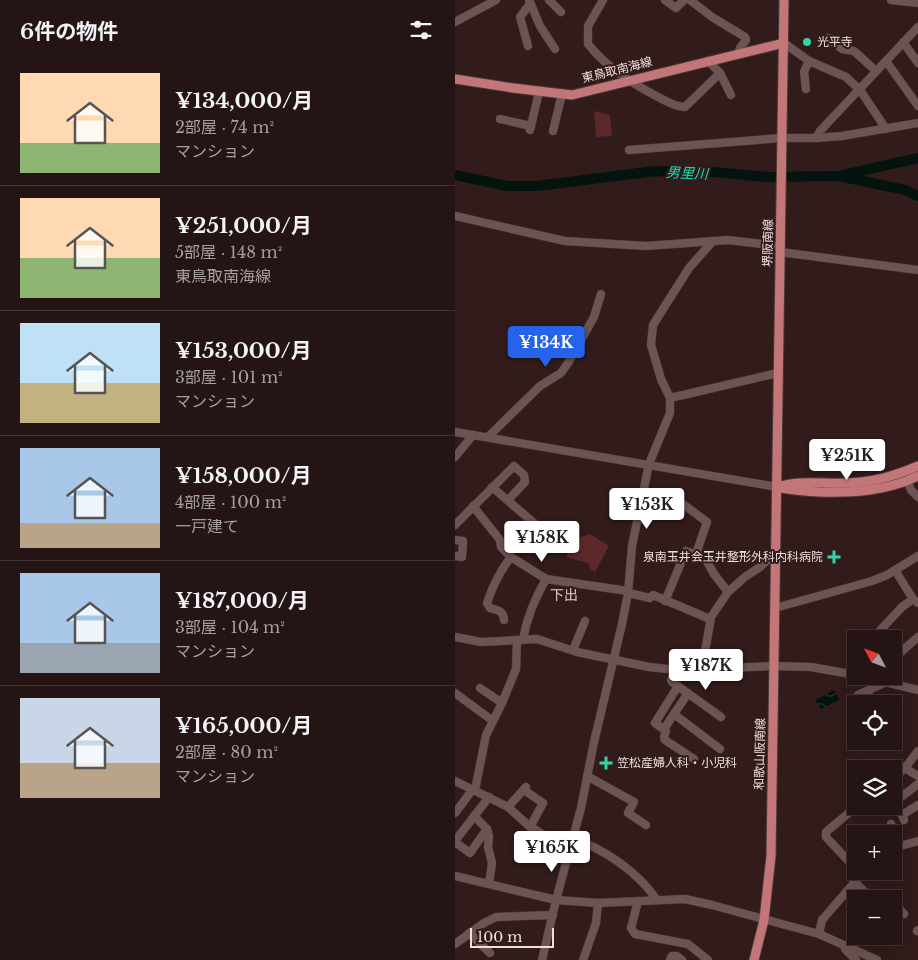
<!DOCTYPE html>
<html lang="ja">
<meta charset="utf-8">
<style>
:root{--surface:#251414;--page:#2d1d1d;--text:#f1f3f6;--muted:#a39ea0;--line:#423334;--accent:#2563eb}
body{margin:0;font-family:"Libre Baskerville","Noto Sans JP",serif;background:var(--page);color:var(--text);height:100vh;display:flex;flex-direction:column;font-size:19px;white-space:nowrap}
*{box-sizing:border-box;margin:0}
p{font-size:16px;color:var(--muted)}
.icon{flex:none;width:28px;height:28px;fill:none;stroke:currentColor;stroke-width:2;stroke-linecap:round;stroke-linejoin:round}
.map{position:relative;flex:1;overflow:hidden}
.side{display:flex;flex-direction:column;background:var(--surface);width:455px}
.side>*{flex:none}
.needle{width:32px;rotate:311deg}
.controls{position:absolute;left:392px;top:630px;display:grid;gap:10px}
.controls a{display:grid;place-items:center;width:55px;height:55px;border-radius:0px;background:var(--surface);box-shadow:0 5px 20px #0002,0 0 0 1px var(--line);font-size:25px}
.scale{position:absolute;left:15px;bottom:12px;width:84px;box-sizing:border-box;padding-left:5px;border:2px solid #eedfde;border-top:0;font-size:14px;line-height:18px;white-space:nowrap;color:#eedfde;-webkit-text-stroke:4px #311b1b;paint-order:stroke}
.price{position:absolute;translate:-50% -42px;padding:0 11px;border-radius:5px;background:#fff;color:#222;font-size:16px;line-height:32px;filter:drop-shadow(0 1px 2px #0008)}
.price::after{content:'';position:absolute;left:50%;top:30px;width:15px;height:11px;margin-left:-8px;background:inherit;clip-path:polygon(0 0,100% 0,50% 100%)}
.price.selected{background:var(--accent);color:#fff}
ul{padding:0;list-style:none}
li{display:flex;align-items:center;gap:15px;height:125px;padding:0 20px}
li+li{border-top:1px solid var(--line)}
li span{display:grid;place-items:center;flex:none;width:140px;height:100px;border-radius:0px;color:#555}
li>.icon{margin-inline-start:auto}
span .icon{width:60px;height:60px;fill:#fffc;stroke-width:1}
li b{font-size:21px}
h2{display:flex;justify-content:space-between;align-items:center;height:60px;padding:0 20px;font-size:21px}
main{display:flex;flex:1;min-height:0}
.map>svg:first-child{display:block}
.green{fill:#5d282a}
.water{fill:url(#water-waves)}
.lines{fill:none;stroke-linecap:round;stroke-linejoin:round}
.river{stroke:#03130d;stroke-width:10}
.minor-casing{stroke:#4b393a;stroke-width:9}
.major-casing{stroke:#4b393a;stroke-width:11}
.minor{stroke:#6d5353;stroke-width:8}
.major{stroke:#c37677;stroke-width:9}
.poi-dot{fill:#31d4a9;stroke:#311b1b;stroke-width:2}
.labels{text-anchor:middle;stroke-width:4;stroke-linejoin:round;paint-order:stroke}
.poi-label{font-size:12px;fill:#eedfde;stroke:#311b1b;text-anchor:start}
.street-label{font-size:12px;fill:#eedfde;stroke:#311b1b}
.water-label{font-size:14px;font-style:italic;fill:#0de0b0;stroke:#311b1b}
.neighbourhood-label{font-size:14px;fill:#e7c9c8;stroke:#311b1b}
</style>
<main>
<section class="side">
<h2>6件の物件<svg class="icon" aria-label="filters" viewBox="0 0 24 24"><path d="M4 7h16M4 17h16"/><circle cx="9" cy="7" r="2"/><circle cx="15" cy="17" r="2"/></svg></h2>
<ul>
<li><span style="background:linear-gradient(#ffd9b3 70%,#8fb573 0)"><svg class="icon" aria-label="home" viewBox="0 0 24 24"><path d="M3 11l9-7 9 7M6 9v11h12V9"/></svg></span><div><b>¥134,000/月</b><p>2部屋 · 74 m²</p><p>マンション</p></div></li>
<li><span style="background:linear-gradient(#ffd9b3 60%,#8fb573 0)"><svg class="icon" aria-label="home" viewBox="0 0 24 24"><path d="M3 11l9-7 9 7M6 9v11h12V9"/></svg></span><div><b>¥251,000/月</b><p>5部屋 · 148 m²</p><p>東鳥取南海線</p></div></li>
<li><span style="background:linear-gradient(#bfe0f5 60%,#c2b280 0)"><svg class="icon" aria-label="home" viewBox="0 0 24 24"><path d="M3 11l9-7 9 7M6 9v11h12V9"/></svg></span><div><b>¥153,000/月</b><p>3部屋 · 101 m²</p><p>マンション</p></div></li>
<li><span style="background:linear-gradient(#a9c7e8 75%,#b9a48a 0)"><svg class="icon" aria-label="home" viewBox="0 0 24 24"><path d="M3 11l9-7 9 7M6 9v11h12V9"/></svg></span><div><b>¥158,000/月</b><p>4部屋 · 100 m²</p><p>一戸建て</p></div></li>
<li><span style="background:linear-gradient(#a9c7e8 70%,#9aa5b1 0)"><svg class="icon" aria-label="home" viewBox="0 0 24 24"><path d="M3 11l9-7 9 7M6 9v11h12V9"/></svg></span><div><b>¥187,000/月</b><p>3部屋 · 104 m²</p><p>マンション</p></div></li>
<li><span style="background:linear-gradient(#c9d6e8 65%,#b9a48a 0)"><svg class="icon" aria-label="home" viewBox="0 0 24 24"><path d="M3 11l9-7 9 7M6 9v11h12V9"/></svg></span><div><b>¥165,000/月</b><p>2部屋 · 80 m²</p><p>マンション</p></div></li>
</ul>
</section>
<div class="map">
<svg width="463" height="960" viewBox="0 0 463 960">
<defs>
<pattern id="water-waves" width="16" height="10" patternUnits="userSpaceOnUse" patternTransform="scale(1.25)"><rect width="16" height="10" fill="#03130d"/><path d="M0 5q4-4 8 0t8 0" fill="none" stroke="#283530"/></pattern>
</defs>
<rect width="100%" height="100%" fill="#311b1b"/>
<g class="green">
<path d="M139,111L155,115L157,136L141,137Z"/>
<path d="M135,534L154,546L140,572L136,570L133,563L111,557C114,549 120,546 123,538Z"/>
</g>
<path class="water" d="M379,690L384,700L366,709L360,700Z"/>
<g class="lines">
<g class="river">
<path d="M0,175L52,186H82L200,171L258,172L311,177L384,176L450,190L463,196"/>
<path d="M388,175L463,158"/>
</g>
<defs>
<g id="minor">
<path d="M74,0L85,26L100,49"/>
<path d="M94,0L106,12"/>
<path d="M148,0L133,26V44C152,68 178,84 205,98C213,102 220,107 230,107L265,73"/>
<path d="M210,0L221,8L229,0"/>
<path d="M235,0L257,17L290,37L291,40L285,48L284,53"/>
<path d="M436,0L463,3"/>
<path d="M0,22L41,0"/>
<path d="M373,38L387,49L399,51L421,71"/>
<path d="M448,42L463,63"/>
<path d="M329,43L354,61L391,77L405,90L431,129"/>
<path d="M73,46L65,17L75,4"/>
<path d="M253,61L265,73L276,95"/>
<path d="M431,61L463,106"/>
<path d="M351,89L349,72L354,61"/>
<path d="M45,119L76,126"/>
<path d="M75,130L84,92"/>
<path d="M98,131L107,94"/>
<path d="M361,138L365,131L463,27"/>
<path d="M174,150L327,138H361L387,136L463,123"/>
<path d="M0,216L110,241L191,246L273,240L325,246"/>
<path d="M325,252L463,270"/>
<path d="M215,398L323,373"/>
<path d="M0,432L322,487"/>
<path d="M33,437L85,386L106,373L113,363L139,317L146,294"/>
<path d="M0,457L18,435"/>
<path d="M452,481L456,490L463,497"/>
<path d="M37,487L86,529"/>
<path d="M187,495L195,497L213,493L252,522L241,554"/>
<path d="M18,506L45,540L46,547L56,557L91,579L173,591"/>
<path d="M0,525L59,466L69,475L70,482L53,500"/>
<path d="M0,540L8,541L7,557L0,556"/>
<path d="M440,570L458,599L463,603"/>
<path d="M173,593L195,598L198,595L255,619"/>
<path d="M210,601L231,551L250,558L259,574L273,592"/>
<path d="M320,608L417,581L432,575L463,556"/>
<path d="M49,620C49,611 43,610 35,608L32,603C38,585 44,572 56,557"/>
<path d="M0,637L26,642L82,639L122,652L194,667L221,670L320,666L356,667L401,675"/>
<path d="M68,639C72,617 80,598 91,579"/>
<path d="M417,639L447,607L458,599"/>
<path d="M118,650L130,621"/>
<path d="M439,658L463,637"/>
<path d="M247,669L256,617L273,592L290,577L305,567L321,552"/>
<path d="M221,670L216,680L217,682L266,717"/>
<path d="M405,676L463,690"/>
<path d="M223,686L200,723L211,731L209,737L210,740L239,759"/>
<path d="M25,688L47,703"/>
<path d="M412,691L418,704"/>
<path d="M0,693L38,721"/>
<path d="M403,695L431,682"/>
<path d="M219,714L265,749"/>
<path d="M209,729L233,693"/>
<path d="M450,768L463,776"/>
<path d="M132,776L179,802L173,813L191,825"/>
<path d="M439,778L450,768L463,751"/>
<path d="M0,781L53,807L73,825L114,851"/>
<path d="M20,790L31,735L47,703L61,669L62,640"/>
<path d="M69,790L88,803L75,827"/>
<path d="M441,801L463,784"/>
<path d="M53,807L71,787"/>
<path d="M0,813L18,789"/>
<path d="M449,820L447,815L463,805"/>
<path d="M436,824L445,846L463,841"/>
<path d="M32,829L34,836L33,847L37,863L34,884"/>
<path d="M118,838C150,850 182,871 202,900"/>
<path d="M0,841L34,797"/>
<path d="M0,842L15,853L32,829L19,816"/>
<path d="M401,869L371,837V832L402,806"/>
<path d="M0,876L101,900L143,903L230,899L257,905L364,934L422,960"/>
<path d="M399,882L418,899"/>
<path d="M424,899L430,894L434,899"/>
<path d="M183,901L176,928L180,934L233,944L253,960"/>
<path d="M439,903L449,914"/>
<path d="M462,931L463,930"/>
<path d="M14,933L35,953"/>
<path d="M364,934L367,920L405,876L403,871"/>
<path d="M0,944L29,923L41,917L98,915"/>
<path d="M390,949L401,960"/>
<path d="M87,960L101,900L126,808L139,742L167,624L173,593L177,546L194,464L215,413V398L206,379L196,345L198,325L234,268L258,241"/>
<path d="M128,960L141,923L143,903"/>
<path d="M215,960L217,956H222L227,960"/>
</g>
<g id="major">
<path d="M0,79L58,88L117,95L329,43"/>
<path d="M322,487C344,480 368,484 391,483C417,483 440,476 463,466"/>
<path d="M322,487C336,491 350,491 364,492C399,493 431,491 463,476"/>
<path d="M299,960L309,920L316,856L329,0"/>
</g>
</defs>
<use href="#minor" class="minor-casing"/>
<use href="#major" class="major-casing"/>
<use href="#minor" class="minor"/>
<use href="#major" class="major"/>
</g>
<g class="poi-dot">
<circle cx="352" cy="42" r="5"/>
<path d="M376.5 549.5h5v5h5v5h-5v5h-5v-5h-5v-5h5z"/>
<path d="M148.5 755.5h5v5h5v5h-5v5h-5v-5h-5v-5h5z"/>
</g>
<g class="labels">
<g class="poi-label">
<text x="362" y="46">光平寺</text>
<text x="368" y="561" text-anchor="end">泉南玉井会玉井整形外科内科病院</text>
<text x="162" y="767">笠松産婦人科・小児科</text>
</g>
<g class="street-label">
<text transform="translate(162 70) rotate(-14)" y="4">東鳥取南海線</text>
<text transform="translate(313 243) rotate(-89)" y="4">堺阪南線</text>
<text transform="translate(305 754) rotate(-89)" y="4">和歌山阪南線</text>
</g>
<g class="water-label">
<text transform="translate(232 173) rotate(3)" y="5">男里川</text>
</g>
<g class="neighbourhood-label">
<text x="109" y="600">下出</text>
</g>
</g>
</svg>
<div class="controls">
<a><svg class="needle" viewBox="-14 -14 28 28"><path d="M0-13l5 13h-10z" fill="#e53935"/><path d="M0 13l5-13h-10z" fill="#a39ea0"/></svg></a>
<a><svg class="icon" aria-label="locate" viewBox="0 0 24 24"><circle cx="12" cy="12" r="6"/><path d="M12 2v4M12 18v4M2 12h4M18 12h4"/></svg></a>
<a><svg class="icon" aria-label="layers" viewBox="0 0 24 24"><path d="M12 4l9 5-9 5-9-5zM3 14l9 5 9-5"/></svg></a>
<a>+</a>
<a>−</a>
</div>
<div class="scale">100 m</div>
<b class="price selected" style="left:91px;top:368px">¥134K</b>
<b class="price" style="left:392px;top:481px">¥251K</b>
<b class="price" style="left:192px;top:530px">¥153K</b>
<b class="price" style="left:87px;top:563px">¥158K</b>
<b class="price" style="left:251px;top:691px">¥187K</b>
<b class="price" style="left:97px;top:873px">¥165K</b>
</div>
</main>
